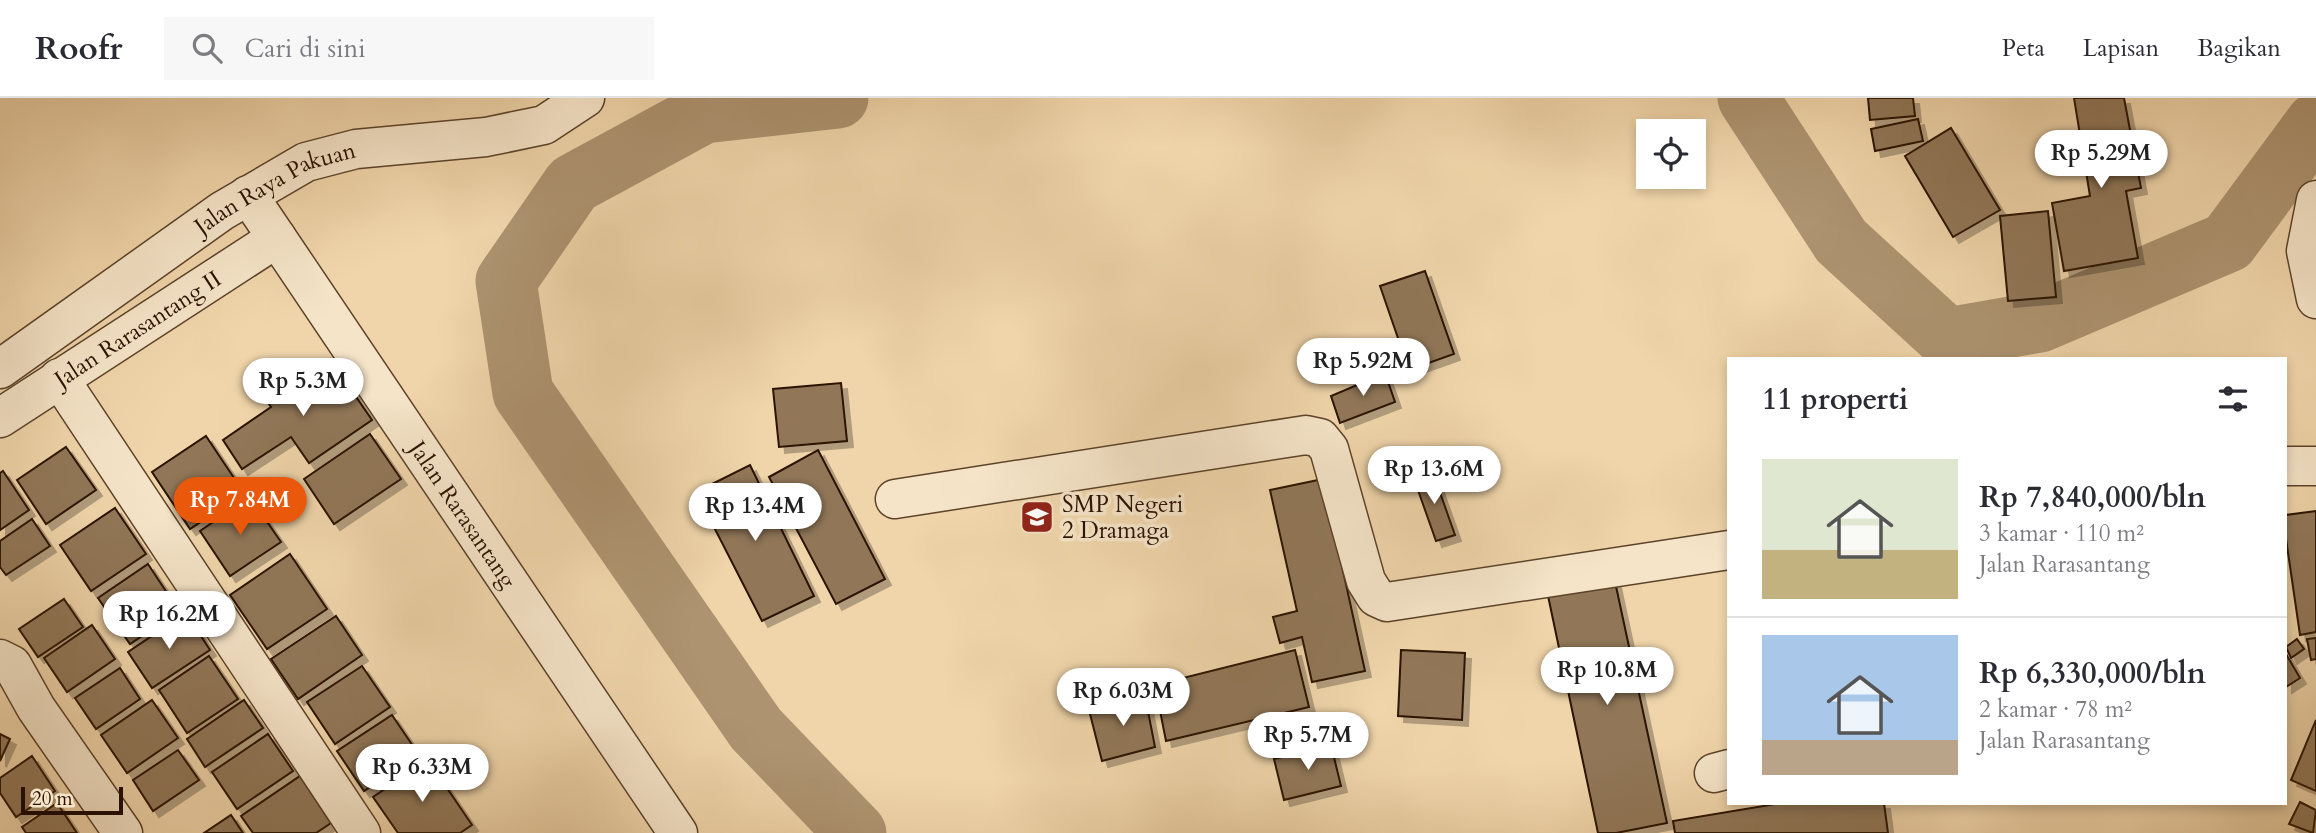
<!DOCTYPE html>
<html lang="id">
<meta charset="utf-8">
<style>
:root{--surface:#fff;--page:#f7f7f7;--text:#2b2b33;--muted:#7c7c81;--line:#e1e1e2;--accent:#ea580c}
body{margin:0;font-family:Cardo,serif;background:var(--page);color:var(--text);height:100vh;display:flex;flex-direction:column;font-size:26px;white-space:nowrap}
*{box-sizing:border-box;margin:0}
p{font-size:23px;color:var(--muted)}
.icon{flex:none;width:38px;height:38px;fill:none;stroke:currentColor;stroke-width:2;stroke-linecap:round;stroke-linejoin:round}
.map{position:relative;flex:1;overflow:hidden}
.panel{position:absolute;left:1727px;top:259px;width:560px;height:448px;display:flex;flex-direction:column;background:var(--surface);border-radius:0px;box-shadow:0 4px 10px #0003}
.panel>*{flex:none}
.controls{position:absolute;left:1636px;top:21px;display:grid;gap:14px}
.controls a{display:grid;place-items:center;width:70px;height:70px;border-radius:0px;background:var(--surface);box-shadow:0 4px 10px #0003;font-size:35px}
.scale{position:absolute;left:21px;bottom:18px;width:102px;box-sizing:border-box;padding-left:7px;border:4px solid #2b1200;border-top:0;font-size:19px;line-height:24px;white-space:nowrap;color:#2b1200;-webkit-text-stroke:5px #f5e4c8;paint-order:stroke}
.price{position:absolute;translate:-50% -60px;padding:0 16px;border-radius:24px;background:#fff;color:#222;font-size:23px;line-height:46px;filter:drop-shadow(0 2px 4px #0008)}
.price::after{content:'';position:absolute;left:50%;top:42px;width:21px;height:16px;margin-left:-10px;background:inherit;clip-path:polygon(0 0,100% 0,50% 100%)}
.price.current{background:var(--accent);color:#fff}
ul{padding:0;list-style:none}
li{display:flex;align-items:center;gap:21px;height:175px;padding:0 35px}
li+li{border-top:2px solid var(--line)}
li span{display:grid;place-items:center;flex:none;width:196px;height:140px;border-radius:0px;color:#555}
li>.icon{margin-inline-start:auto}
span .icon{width:84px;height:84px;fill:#fffc;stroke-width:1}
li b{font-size:30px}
h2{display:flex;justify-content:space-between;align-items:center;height:84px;padding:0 35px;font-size:30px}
header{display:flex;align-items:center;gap:42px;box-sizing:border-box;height:98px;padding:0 35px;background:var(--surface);border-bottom:2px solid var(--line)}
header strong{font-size:33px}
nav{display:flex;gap:38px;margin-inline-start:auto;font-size:24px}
.search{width:490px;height:63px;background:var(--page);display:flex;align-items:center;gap:18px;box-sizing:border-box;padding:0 24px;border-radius:0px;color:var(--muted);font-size:26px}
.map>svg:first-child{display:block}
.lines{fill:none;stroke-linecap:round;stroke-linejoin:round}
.river{stroke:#ad9370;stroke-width:61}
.building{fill:#917758;stroke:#2b1200;stroke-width:2;filter:url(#shadow)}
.minor-casing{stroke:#5c432a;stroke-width:41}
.minor{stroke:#f5e4c8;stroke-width:38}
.labels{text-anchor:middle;stroke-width:7;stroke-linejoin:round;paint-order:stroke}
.street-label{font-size:23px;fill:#2b1200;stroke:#f5e4c8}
.poi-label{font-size:23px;fill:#2b1200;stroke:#f5e4c8;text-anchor:start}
</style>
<header>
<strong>Roofr</strong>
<div class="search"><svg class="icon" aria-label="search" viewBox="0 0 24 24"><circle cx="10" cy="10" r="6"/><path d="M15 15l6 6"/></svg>Cari di sini</div>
<nav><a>Peta</a><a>Lapisan</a><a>Bagikan</a></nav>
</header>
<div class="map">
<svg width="2316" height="735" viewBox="0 0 2316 735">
<defs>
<filter id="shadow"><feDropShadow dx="6" dy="6" stdDeviation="0" flood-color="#0004"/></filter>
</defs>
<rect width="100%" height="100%" fill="#f0d5aa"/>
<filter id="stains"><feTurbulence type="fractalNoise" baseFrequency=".00286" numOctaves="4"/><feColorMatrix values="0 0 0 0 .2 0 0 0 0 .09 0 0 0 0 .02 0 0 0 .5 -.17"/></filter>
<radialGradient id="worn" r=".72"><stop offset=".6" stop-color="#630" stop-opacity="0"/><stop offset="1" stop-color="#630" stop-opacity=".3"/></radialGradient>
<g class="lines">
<g class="river">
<path d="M838,0L704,15L573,86L506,183L523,295L756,631L856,735"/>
<path d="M1748,0L1841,143L1947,240L2040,224L2228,144L2316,25"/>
</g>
</g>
<g class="building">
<path d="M1868,0H1913L1915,18L1870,22Z"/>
<path d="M2074,0H2124L2141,90L2126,93L2138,160L2064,173L2052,105L2090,98Z"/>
<path d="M1918,21L1923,43L1875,53L1871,31Z"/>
<path d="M1951,30L2000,112L1953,139L1905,58Z"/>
<path d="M2048,113L2056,199L2008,203L2000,118Z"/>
<path d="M1425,173L1454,256L1409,272L1380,188Z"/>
<path d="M330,261L372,322L309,365L291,339L242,371L223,342L271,309L267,303Z"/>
<path d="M1385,275L1395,304L1340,325L1331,298Z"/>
<path d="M841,285L847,343L779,349L773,291Z"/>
<path d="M370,336L401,381L334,426L304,381Z"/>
<path d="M206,338L244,395L190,431L152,374Z"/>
<path d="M66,349L96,392L46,426L17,382Z"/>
<path d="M818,352L885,481L836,506L769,379Z"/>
<path d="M750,367L814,498L762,523L696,394Z"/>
<path d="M1432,372L1455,437L1436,443L1413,378Z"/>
<path d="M3,373L29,412L0,432V375Z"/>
<path d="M1323,381L1365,573L1312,584L1302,539L1280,545L1273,519L1297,513L1270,392Z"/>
<path d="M250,399L281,444L230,478L200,433Z"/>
<path d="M115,410L146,456L91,493L60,447Z"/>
<path d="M2316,413V534L2300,537L2286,441V417Z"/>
<path d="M32,421L50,448L6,477L0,469V443Z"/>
<path d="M290,456L327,511L267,551L230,497Z"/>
<path d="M148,466L179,513L130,546L98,500Z"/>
<path d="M1614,479L1667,725L1616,735H1598L1547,493Z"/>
<path d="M64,501L83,529L38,559L19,531Z"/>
<path d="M186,515L210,552L152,590L128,554Z"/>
<path d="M336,518L362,557L298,601L271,561Z"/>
<path d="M92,527L115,561L67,594L44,560Z"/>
<path d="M2316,540V561L2311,562L2307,541Z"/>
<path d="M2297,541L2304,551L2291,560L2286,549Z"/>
<path d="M1295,552L1309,609L1166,643L1155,587Z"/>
<path d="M1401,552L1465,555L1462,622L1398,618Z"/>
<path d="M2286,556L2300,580L2286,589Z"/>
<path d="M209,558L238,601L187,635L159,592Z"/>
<path d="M362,568L390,609L335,646L307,604Z"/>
<path d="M120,570L140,601L96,631L75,600Z"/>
<path d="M1145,598L1155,649L1102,663L1089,612Z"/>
<path d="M152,602L178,640L127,675L101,637Z"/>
<path d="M244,602L263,630L205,669L187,641Z"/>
<path d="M392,617L419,657L364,693L337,653Z"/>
<path d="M2316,622V693L2291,682Z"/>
<path d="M0,636L10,641L0,663Z"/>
<path d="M268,636L293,673L237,711L212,674Z"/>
<path d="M1331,647L1341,688L1284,702L1274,661Z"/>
<path d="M178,652L199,682L153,713L133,682Z"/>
<path d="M32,658L55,693L16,719L0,695V680Z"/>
<path d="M428,662L472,727L460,735H398L373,699Z"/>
<path d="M300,678L331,725L316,735H253L241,718Z"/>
<path d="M2300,704L2316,712L2313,735L2289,726Z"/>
<path d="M57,705L77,735H26L22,729Z"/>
<path d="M1781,705H1884L1888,735H1675L1673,723Z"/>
<path d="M231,717L243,735H204Z"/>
</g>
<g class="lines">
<defs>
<g id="minor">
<path id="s1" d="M248,97L678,735"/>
<path d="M2316,102L2306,153L2316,201"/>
<path id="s2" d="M0,271L222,113L306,64L356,51L486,39L544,27L585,0"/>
<path d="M59,280L361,735"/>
<path id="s3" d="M0,320L277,140"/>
<path d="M2286,368H2316"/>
<path d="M895,401L1306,337L1320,340L1329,351L1366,483L1376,499L1387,504L1729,452"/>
<path d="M0,561L12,567L36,610L123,735"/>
<path d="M1714,675L1729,671"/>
</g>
</defs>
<use href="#minor" class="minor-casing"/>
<use href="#minor" class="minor"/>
</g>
<defs>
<symbol id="school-square" viewBox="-11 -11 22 22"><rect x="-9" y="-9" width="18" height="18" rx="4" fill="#8f2418" stroke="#f5e4c8"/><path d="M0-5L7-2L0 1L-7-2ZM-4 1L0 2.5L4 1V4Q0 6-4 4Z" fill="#fff"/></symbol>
</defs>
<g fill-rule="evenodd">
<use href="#school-square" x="1018" y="400" width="38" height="38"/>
</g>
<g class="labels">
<g class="street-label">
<text dy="8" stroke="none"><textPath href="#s2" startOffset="331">Jalan Raya Pakuan</textPath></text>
<text dy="8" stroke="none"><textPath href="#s3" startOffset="164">Jalan Rarasantang II</textPath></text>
<text dy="8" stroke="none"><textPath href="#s1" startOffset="385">Jalan Rarasantang</textPath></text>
</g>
<g class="poi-label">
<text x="1062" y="414">SMP Negeri<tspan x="1062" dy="26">2 Dramaga</tspan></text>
</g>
</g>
<rect width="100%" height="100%" filter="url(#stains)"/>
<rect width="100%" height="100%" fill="url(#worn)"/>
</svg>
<div class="controls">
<a><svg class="icon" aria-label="locate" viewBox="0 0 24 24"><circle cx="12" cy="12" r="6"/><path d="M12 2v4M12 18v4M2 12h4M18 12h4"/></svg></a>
</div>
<div class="scale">20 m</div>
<b class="price" style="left:2101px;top:92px">Rp 5.29M</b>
<b class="price" style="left:1363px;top:300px">Rp 5.92M</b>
<b class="price" style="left:303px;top:320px">Rp 5.3M</b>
<b class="price" style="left:1434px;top:408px">Rp 13.6M</b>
<b class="price current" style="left:240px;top:439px">Rp 7.84M</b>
<b class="price" style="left:755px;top:445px">Rp 13.4M</b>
<b class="price" style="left:169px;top:553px">Rp 16.2M</b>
<b class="price" style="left:1607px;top:609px">Rp 10.8M</b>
<b class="price" style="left:1123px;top:630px">Rp 6.03M</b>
<b class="price" style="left:1308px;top:674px">Rp 5.7M</b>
<b class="price" style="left:422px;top:706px">Rp 6.33M</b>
<section class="panel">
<h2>11 properti<svg class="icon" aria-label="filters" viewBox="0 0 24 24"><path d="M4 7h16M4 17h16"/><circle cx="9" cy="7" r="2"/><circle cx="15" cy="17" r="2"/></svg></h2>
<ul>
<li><span style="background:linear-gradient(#dfe7d0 65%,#c2b280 0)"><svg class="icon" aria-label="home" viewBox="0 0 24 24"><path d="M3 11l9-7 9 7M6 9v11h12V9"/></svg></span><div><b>Rp 7,840,000/bln</b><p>3 kamar · 110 m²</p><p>Jalan Rarasantang</p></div></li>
<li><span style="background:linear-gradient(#a9c7e8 75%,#b9a48a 0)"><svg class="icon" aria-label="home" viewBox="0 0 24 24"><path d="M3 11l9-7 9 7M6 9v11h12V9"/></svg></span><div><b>Rp 6,330,000/bln</b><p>2 kamar · 78 m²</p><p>Jalan Rarasantang</p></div></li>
</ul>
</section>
</div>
